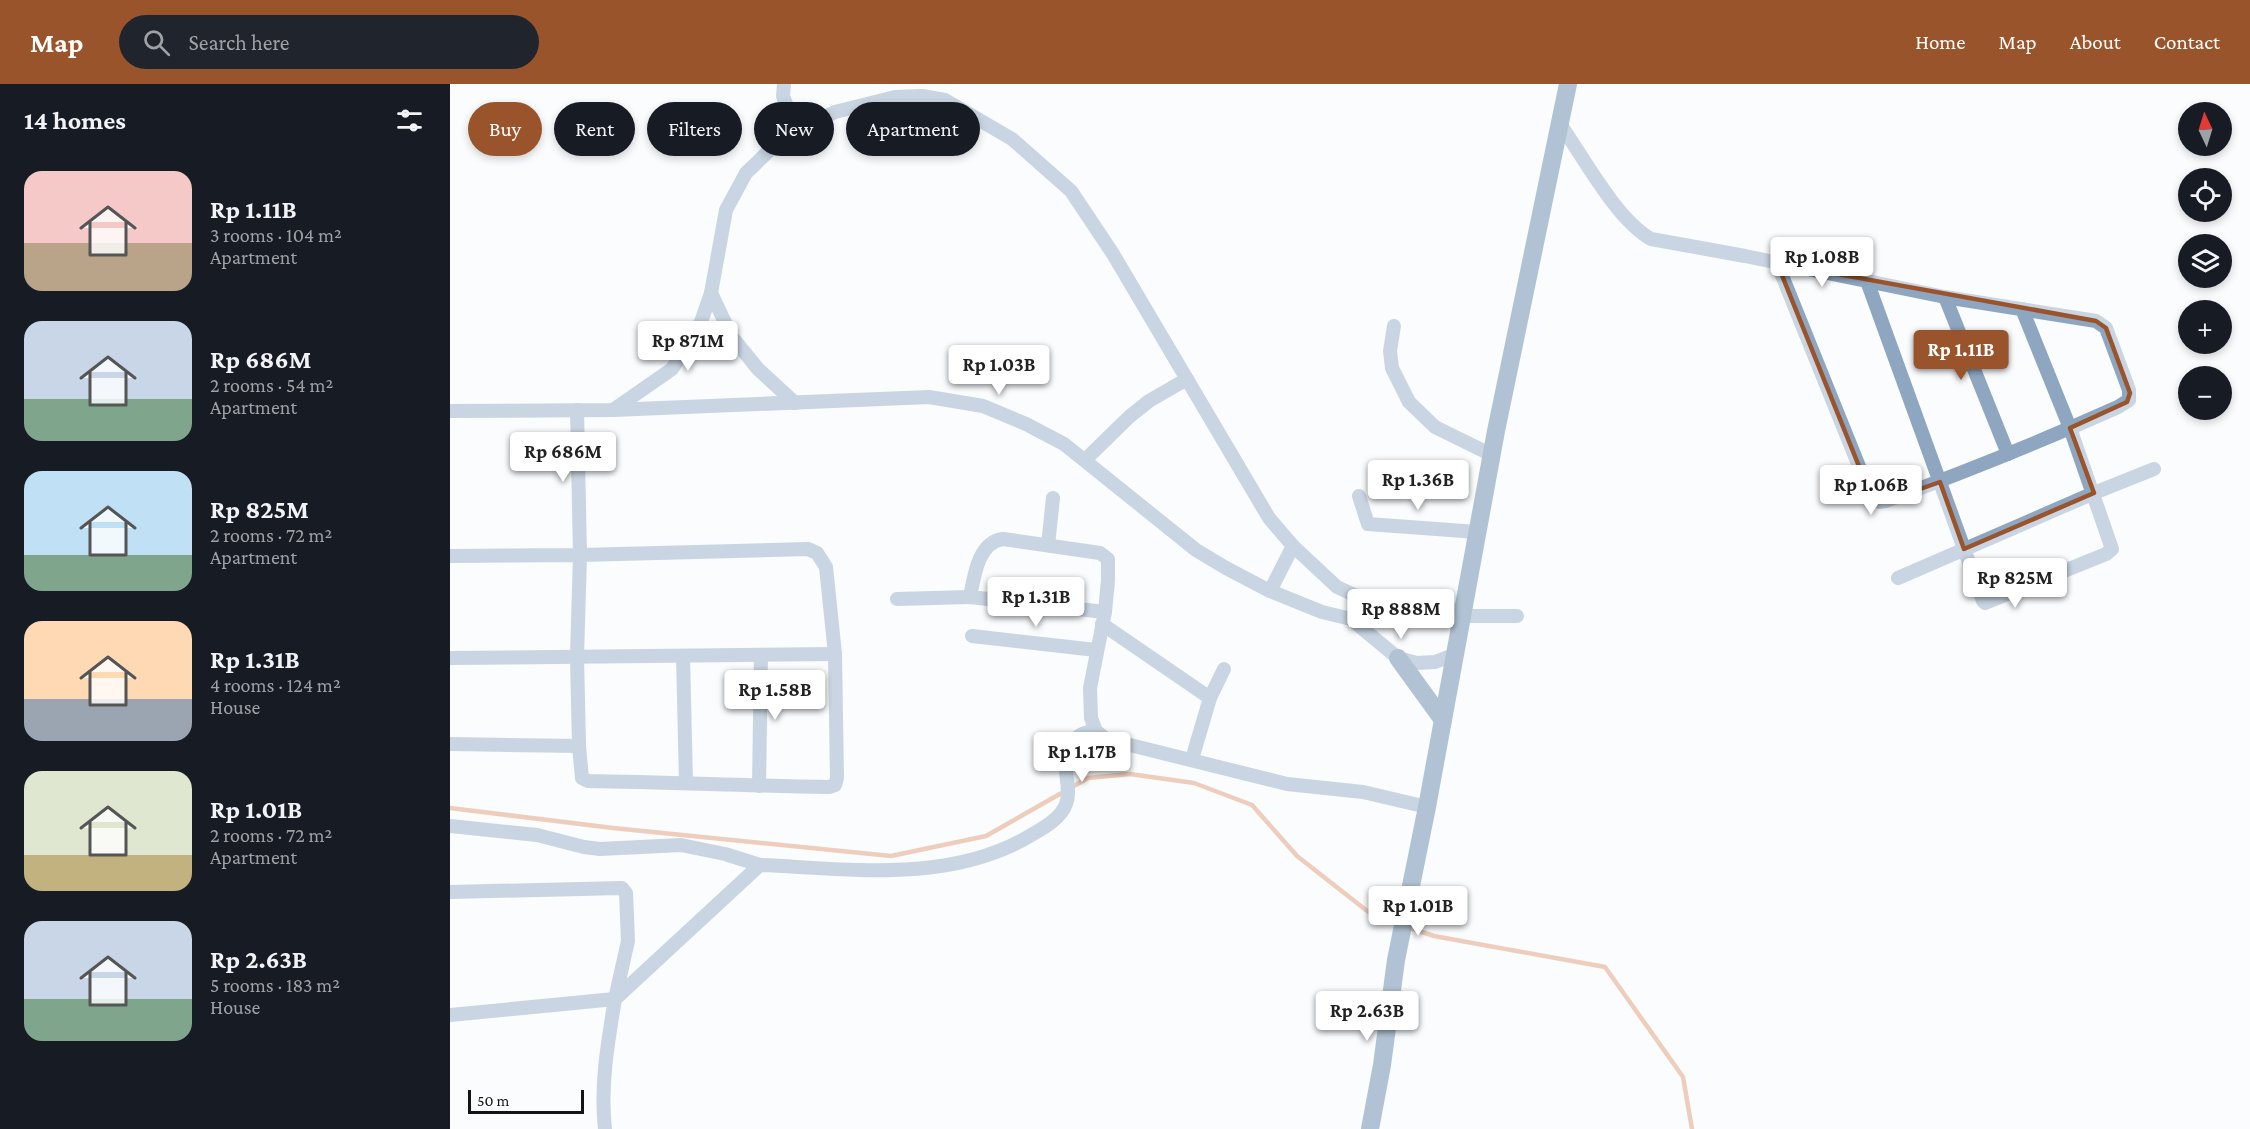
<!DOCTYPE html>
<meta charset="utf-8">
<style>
:root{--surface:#171b24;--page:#20242c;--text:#f1f3f6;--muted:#9ea1a6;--accent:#9a542b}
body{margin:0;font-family:"Crimson Pro",serif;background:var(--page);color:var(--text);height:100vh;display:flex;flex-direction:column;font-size:22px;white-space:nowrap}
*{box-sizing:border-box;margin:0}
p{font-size:20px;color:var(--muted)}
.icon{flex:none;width:33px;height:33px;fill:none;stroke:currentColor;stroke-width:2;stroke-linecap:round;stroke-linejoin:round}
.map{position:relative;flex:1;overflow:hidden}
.panel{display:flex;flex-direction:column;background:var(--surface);width:450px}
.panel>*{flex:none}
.top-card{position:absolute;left:18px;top:18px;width:570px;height:54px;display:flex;gap:12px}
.needle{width:39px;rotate:356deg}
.fabs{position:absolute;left:1728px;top:18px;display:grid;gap:12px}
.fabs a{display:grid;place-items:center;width:54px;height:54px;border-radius:50%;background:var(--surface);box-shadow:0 3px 9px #0003;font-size:30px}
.scale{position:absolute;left:18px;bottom:15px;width:116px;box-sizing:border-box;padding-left:6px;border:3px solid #121415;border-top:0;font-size:16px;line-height:21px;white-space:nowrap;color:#121415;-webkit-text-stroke:4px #fff;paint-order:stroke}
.price{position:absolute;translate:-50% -51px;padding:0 14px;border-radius:6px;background:#fff;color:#222;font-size:20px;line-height:39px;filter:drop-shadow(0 2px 3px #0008)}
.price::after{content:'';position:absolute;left:50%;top:36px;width:18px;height:14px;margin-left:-9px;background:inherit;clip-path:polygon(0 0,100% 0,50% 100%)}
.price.current{background:var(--accent);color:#fff}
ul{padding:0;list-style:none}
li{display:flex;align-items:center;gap:18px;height:150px;padding:0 24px}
li span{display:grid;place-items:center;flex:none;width:168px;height:120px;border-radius:18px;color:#555}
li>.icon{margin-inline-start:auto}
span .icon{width:72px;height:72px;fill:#fffc;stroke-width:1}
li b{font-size:26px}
h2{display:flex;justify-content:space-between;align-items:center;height:72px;padding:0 24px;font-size:26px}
.pill{padding:0 21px;border-radius:27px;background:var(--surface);box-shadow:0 3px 9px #0003;font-size:21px;line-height:54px}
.pill.current{background:var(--accent);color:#fff}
header{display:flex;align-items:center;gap:36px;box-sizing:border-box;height:84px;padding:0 30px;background:var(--accent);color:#fff}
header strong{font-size:28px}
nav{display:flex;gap:33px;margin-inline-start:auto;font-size:21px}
.search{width:420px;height:54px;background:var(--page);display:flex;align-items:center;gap:15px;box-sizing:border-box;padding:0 21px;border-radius:33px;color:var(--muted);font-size:22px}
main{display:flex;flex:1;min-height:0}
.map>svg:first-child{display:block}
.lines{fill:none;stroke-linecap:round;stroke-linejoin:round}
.stream{stroke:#df966e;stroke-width:4.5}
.street{stroke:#8ea6c0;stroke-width:14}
.secondary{stroke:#587da2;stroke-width:18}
.marked{fill:none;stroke:#9a542b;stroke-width:4.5;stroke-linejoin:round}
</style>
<header>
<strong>Map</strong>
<div class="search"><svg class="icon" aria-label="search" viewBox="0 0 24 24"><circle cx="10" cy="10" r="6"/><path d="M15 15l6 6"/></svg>Search here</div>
<nav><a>Home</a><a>Map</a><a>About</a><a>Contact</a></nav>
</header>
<main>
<section class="panel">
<h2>14 homes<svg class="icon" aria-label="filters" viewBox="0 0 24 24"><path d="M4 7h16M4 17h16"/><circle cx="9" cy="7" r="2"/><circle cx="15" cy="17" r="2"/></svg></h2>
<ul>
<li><span style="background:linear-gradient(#f6c9c9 60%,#b9a48a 0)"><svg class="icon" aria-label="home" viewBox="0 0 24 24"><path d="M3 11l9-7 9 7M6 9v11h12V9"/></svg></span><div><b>Rp 1.11B</b><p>3 rooms · 104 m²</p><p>Apartment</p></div></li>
<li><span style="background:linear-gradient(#c9d6e8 65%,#7fa58c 0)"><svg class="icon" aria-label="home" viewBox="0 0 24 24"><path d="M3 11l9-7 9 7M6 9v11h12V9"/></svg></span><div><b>Rp 686M</b><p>2 rooms · 54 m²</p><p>Apartment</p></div></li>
<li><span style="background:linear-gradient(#bfe0f5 70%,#7fa58c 0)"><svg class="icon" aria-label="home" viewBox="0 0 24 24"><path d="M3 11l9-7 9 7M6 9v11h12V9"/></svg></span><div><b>Rp 825M</b><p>2 rooms · 72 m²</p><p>Apartment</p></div></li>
<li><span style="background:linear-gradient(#ffd9b3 65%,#9aa5b1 0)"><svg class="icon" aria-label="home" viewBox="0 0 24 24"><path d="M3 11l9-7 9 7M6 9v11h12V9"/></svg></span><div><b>Rp 1.31B</b><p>4 rooms · 124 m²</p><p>House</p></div></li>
<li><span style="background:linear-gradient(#dfe7d0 70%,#c2b280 0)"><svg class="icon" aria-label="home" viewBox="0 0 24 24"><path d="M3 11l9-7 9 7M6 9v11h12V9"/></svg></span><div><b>Rp 1.01B</b><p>2 rooms · 72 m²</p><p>Apartment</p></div></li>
<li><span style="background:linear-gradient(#c9d6e8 65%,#7fa58c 0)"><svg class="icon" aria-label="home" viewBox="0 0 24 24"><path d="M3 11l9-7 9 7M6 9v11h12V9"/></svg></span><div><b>Rp 2.63B</b><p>5 rooms · 183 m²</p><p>House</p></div></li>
</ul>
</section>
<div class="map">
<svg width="1800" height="1045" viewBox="0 0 1800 1045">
<rect width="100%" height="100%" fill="#fafcfe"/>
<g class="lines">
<g class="stream">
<path d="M0,724L163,744L441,772L536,752L638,694L680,690L744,699L802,721L847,772L921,830L949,840"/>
<path d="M957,843L984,852L1155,883L1233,993L1242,1045"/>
</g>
<g class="street">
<path d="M334,0L333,12L346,47"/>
<path d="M1110,40C1134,74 1166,135 1201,155L1295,172L1495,213L1646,237L1656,244L1679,306V316L1668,323C1592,357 1515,388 1436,417L1429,418L1421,412L1327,179"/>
<path d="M1417,197L1533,517L1535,519L1656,470L1662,465L1620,344L1572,225"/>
<path d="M261,209L282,253L308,285L345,319"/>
<path d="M1495,213L1558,370"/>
<path d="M944,242L940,267L942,284L959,318L985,343L1042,371"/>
<path d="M163,326L222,285L251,238L261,209L276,126L296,89L321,65L340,50L385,28L445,13L472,12L495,16L562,55L621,107L663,170L819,434L843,462L887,503L911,514L945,524L1013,526"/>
<path d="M0,327L163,326L479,313L533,322L576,340L614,360L746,466L776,484L820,507L872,528L901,535L948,574L967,579L985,578L1006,570"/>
<path d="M635,376L679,333L699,317L737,295"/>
<path d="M909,412L918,440L1027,448"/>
<path d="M598,461L603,414"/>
<path d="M0,472L130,471L358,465L367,469L376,483L385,570L387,694L385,701L379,703C299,702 219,698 138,697L132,694L129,662L127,572L130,471L127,326"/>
<path d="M1448,494L1644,409L1704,385"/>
<path d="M820,507L843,462"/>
<path d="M447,515L520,513"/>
<path d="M655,528L520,513C524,493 528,458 553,455L650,469L658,475V496L655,528L640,604L641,634L646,647L656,655L837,700L913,708L977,723"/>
<path d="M1012,532H1067"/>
<path d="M652,540L760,614L742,675"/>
<path d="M522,552L646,566"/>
<path d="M233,572L236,698"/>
<path d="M0,574L385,570"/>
<path d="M760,614L774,585"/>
<path d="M0,660L129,662"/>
<path d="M309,702L311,571"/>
<path d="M0,742L87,751L134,763L150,765L231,761L275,770L310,781"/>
<path d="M0,808L172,804L176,809L178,857L165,915L310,781C401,785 502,800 583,750C595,743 611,734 616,720C623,703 609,682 620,663C627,651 633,648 646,647"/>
<path d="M0,931L165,915C158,957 150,1002 155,1045"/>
</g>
<g class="secondary">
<path d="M948,574L993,636"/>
<path d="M920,1045L932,981L946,876L977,723L1046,347L1118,0"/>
</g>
</g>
<path d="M0 0H1800V1045H0ZM1327,179L1646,237L1656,244L1680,309L1677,318L1620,344L1644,409L1514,465L1490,398L1436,417L1421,412Z" fill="#fafcfe" fill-opacity=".55" fill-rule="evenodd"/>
<path class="marked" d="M1327,179L1646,237L1656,244L1680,309L1677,318L1620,344L1644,409L1514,465L1490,398L1436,417L1421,412Z"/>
</svg>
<div class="fabs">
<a><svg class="needle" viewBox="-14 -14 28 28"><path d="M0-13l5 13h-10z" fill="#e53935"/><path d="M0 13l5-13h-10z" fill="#9ea1a6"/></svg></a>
<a><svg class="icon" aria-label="locate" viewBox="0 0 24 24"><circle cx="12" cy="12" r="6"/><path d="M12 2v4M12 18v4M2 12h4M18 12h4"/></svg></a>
<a><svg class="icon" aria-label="layers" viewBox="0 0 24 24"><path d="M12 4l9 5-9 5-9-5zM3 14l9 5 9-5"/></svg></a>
<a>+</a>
<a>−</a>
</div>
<div class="scale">50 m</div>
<b class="price" style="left:1372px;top:204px">Rp 1.08B</b>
<b class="price" style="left:238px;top:288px">Rp 871M</b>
<b class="price current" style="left:1511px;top:297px">Rp 1.11B</b>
<b class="price" style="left:549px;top:312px">Rp 1.03B</b>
<b class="price" style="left:113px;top:399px">Rp 686M</b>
<b class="price" style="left:968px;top:427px">Rp 1.36B</b>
<b class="price" style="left:1421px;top:432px">Rp 1.06B</b>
<b class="price" style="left:1565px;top:525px">Rp 825M</b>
<b class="price" style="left:586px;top:544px">Rp 1.31B</b>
<b class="price" style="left:951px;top:556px">Rp 888M</b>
<b class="price" style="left:325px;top:637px">Rp 1.58B</b>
<b class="price" style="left:632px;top:699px">Rp 1.17B</b>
<b class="price" style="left:968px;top:853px">Rp 1.01B</b>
<b class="price" style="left:917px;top:958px">Rp 2.63B</b>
<div class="top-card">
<a class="pill current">Buy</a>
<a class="pill">Rent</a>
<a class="pill">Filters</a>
<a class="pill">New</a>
<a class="pill">Apartment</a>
</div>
</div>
</main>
